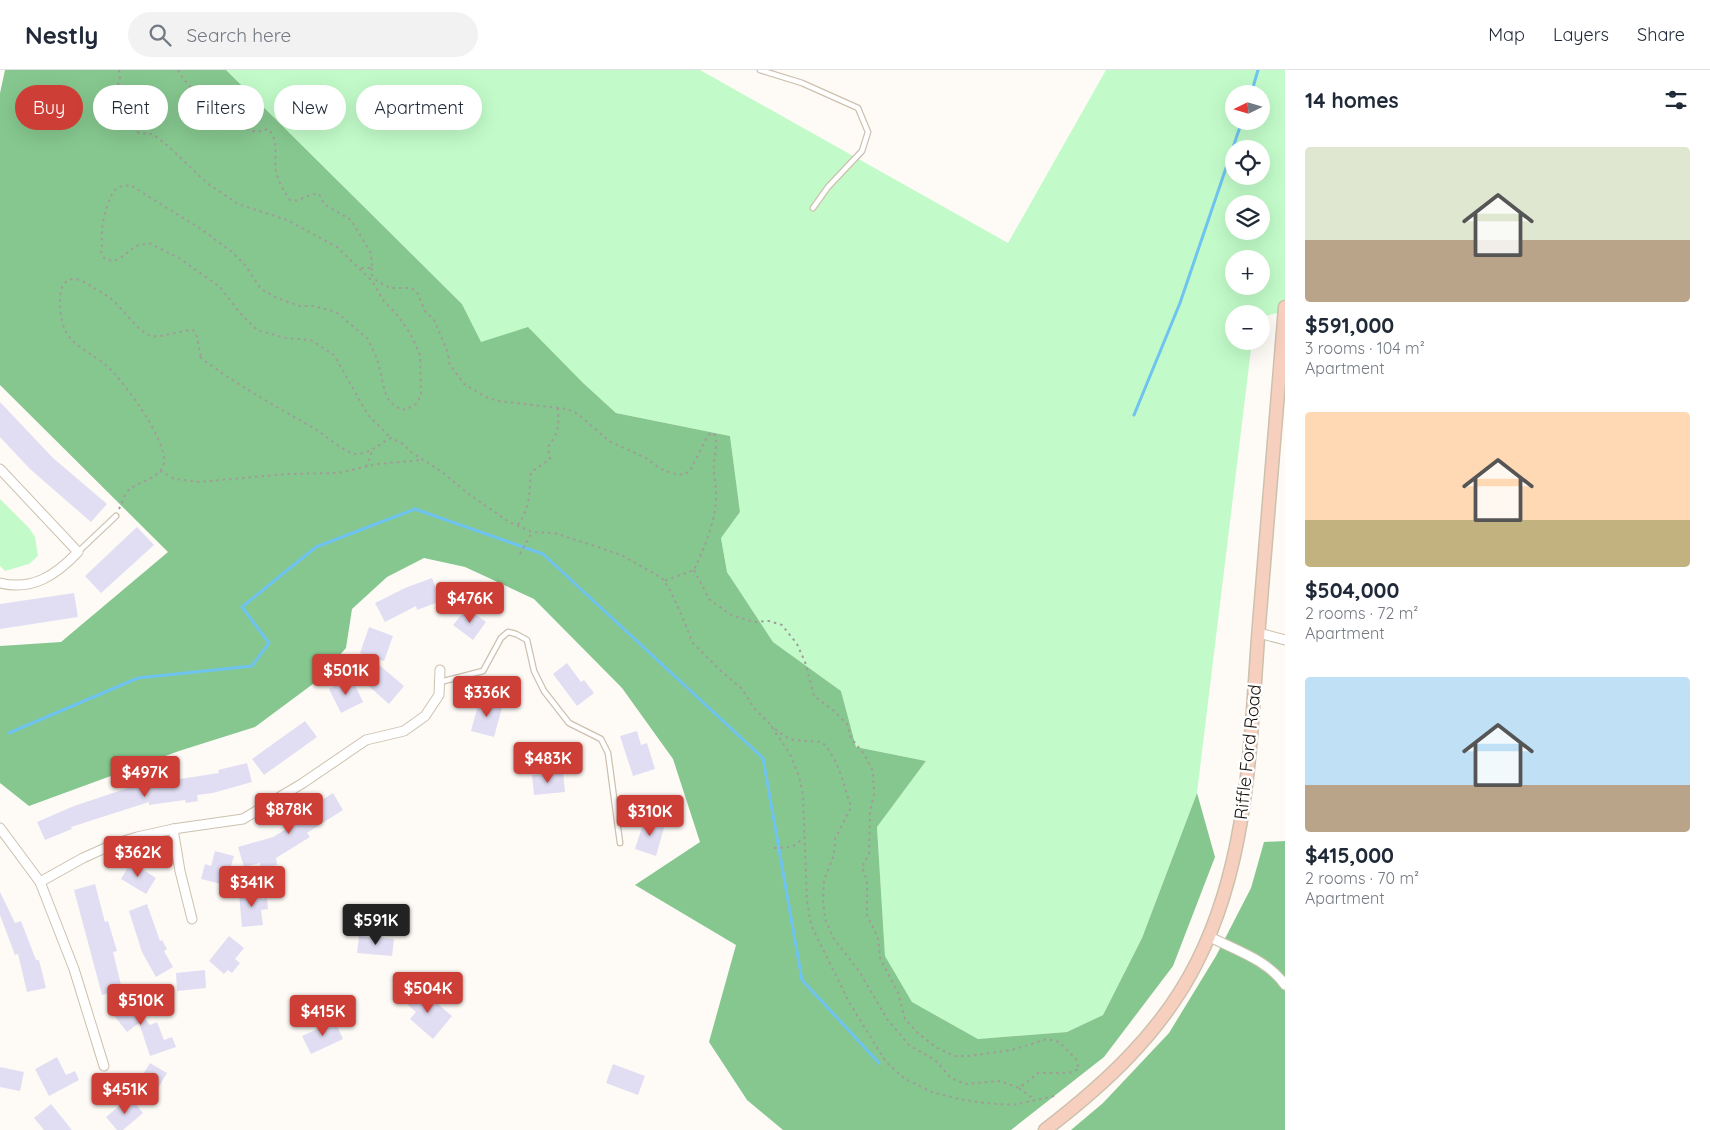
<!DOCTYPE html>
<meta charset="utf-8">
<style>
:root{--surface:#fff;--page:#f2f2f3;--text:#1f2937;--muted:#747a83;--line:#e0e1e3;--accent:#cd3f36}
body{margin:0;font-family:Quicksand,sans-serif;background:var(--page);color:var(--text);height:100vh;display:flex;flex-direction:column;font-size:19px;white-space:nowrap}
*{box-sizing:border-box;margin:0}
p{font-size:16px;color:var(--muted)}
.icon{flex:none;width:28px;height:28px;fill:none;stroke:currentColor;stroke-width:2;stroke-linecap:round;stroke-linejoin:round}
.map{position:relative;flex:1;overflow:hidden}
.drawer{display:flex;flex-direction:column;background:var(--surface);width:425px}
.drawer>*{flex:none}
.banner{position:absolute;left:15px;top:15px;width:475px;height:45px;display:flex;gap:10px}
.needle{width:32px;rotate:265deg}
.controls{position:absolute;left:1225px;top:15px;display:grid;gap:10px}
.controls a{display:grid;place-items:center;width:45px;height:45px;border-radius:50%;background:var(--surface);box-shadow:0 5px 20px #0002;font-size:25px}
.price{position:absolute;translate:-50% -42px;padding:0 11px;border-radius:5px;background:var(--accent);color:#fff;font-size:16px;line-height:32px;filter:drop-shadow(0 1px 2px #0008)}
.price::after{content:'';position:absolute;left:50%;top:30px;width:15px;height:11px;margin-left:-8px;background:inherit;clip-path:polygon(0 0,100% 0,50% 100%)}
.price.active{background:#222;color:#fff}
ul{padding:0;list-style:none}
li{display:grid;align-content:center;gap:10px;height:265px;padding:0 20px}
li span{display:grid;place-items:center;height:155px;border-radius:5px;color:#555}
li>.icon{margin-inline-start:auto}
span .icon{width:90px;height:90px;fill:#fffc;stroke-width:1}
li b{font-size:21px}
h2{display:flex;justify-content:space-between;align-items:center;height:60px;padding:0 20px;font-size:21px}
.pill{padding:0 18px;border-radius:22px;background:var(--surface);box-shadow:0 5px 20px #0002;font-size:18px;line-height:45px}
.pill.active{background:var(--accent);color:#fff}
header{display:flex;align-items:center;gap:30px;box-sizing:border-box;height:70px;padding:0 25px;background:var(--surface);border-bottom:1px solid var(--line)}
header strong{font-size:24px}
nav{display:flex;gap:28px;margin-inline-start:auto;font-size:18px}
.search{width:350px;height:45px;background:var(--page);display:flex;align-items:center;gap:12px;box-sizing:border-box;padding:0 18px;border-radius:28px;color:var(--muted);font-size:19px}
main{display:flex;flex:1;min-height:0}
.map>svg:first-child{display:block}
.green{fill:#c2fbc9;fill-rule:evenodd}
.forest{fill:#86c78f}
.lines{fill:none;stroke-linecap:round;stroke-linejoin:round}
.stream{stroke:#6fc3f0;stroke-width:3}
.building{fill:#e1def3}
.lane-casing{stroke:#cdc1ae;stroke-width:7}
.street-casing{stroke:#cdc1ae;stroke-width:11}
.secondary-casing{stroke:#cdc1ae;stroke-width:15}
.path{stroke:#a09c97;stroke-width:2;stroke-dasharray:2.5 4;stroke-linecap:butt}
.lane{stroke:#fff;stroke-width:4.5}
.street{stroke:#fff;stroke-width:9}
.secondary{stroke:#f6cfbf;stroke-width:12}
.labels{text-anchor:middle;stroke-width:5;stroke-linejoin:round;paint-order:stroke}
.street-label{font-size:18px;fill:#120e08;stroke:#fff}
</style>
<header>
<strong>Nestly</strong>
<div class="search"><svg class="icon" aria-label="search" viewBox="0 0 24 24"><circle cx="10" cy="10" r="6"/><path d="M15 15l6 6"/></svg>Search here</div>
<nav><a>Map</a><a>Layers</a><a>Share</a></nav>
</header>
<main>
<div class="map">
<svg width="1285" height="1060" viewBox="0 0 1285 1060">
<rect width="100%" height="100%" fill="#fefbf7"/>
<g class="green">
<path d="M226,0H700L1008,173L1106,0H1285V241L1261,247V244H1234V271H1252L1197,723L1142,868L1103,945L1067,962L978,969L912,932L885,886L877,757L926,691L856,677L841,621L773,572L727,502L721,468L740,442L730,366L616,343L582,312L481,273L462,234ZM1234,24H1261V51H1234ZM1234,79H1261V106H1234ZM1234,134H1261V161H1234ZM1234,189H1261V216H1234Z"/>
<path d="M0,429L29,458L35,467L38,486L29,494L5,501L0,496Z"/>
</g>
<g class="forest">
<path d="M5,0H226L462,234L481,272L528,257L582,312L616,343L730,366L740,442L721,468L727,502L773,572L841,621L856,677L926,691L877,757L885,886L912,932L978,969L1067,962L1103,945L1142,868L1197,723L1215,787L1173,896L1104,987L1011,1060H783L747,1030L709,972L736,875L635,815L700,772L673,689L622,618L534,529L465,497L424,488L387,507L352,539L346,578L317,611L255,657L179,681L29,736L0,713V576L61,572L168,482L0,315V23Z"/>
<path d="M1285,771V1060H1071L1103,1033L1169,963L1216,886L1251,818L1264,772Z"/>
</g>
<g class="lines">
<g class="stream">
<path d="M1251,24L1258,0"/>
<path d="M1134,345L1180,233L1242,51"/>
<path d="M9,663L138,608L252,596L269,573L242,537L316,477L415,439L543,484L763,688L802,910L879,993"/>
</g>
</g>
<g class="building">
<path d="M0,332L53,388L107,434L91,452L30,399L0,367Z"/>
<path d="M137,457L154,475L101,523L85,506Z"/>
<path d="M432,508L441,531L417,540L416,536L385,552L375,533L405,518Z"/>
<path d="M74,523L78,547L0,559V534Z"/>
<path d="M467,538L486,552L473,570L453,555Z"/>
<path d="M369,557L393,566L384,591L360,583Z"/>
<path d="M567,593L581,612L584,610L594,623L577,636L553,604Z"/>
<path d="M378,594L404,616L389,634L363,611Z"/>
<path d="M344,611L347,615L354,613L363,632L341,643L329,619Z"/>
<path d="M480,628L503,634L494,667L471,661Z"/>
<path d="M305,651L317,667L264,705L252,689Z"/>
<path d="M637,661L641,675L647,673L655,699L633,706L620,666Z"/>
<path d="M247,693L252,712L213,723L197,725L198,731L186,733L185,730L149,735V732L71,757L72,759L45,770L37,752L74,736L134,716L219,703L218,700Z"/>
<path d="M563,702L565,722L534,725L532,705Z"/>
<path d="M333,723L343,740L307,763L310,767L276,788L277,795L261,799L260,793L244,797L238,777L273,767L308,746L305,741Z"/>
<path d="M645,748L665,754L656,786L635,779Z"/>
<path d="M215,781L234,786L225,815L201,809L205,794L211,796Z"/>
<path d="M131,792L156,808L146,824L121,809Z"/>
<path d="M95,814L105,852L108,851L117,881L113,882L122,919L102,925L74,820Z"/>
<path d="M261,821L262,829L267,828L268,839L261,840L263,855L242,857L239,823Z"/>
<path d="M0,822L15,853L21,851L36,890H39L46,918L27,922L18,884L15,885L0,845Z"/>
<path d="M147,834L160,871L162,870L167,879L164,881L173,897L156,907L142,882L129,841Z"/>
<path d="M229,866L244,878L235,889L240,893L232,903L228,900L224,904L209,891Z"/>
<path d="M359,866L394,869L392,886L357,883Z"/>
<path d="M205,900L206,918L177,921L176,903Z"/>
<path d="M420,919L452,946L433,969L410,949L416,942L407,934Z"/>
<path d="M126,925L150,955L157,952L164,970L172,967L176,977L150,986L139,953L127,962L109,939Z"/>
<path d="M335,951L343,969L311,984L302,966Z"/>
<path d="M57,987L66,1005L75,1001L79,1010L49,1026L35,999Z"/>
<path d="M150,993L167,1003L151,1030L134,1019Z"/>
<path d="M613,994L645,1006L638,1025L606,1013Z"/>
<path d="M0,997L24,1002L20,1021L0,1017Z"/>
<path d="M130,1027L143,1043L123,1060H117L106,1047Z"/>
<path d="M51,1034L72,1060H44L34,1048Z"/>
</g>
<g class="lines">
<defs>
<g id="lane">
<path d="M760,0L802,13L858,38L868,62L862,81L828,117L813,138"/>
<path d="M78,482L116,446"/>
<path d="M440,612L483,601L501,568L508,562L516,564L527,570L534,601L544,621L569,653L601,669L608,683L620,773"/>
</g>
<g id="street">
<path d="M0,399L78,482C56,505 33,521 0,513"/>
<path d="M1259,563L1285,570"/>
<path d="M0,758L40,812L74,899L104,996"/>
<path d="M173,759L180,801L192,849"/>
<path d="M40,812L83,788L114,774L137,767L173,759L243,749L303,713L366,670L404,661L425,646L439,625L440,600"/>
<path d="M1208,866C1235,880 1268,890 1285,915"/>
</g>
<path id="secondary" d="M1045,1060C1105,1014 1162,962 1197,892C1250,788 1250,668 1259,555C1268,449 1276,343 1285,237"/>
</defs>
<use href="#lane" class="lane-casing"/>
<use href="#street" class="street-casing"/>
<use href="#secondary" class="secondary-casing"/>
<g class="path">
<path d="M119,0L120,9L116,21L115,37L119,46L131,57L139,63L153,64L169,77L207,113L238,134L287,150L337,177L372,211L383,230L399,247L411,265L420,285L421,325L416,334L407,339L401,340L390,332L385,322L377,288L367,268L336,242L314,236H300L277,228L261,219L245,195L232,182L201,159L130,115C125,116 119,116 115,120C108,128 102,151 102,162C101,169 103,175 101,182L104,188L112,191L119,189L136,176L149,173L179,188L220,217L240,243L257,260L286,268L311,270L334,285L368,345L391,368"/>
<path d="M178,0C186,18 234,57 253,61C259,63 263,60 269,59C279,73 274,86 276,101C278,111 284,122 290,130C301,133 308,122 319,124L324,134L351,150L371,183L372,198H358"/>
<path d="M372,198L371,204L376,210L390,218H411L417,222L425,241L434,250L438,259L448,283L449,293L453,299L464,314L486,327L498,331L567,339L578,344L609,371L646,388L659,398L671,403L683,405L690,401L708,365L714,363C718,375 715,382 714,393C713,405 717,417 716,429C715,453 704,478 694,500L664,511"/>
<path d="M200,287C236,315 276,336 315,359C325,365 346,384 357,384C372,383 380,373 391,368L403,374L411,382L442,402L470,425L509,452L532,462L554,463L601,478L623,486L662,508L670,520L685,553L692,572L720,600L742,619L754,638L769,653L790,684L799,706L803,725L807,831L811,855L849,932L886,992L905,1009L932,1022L959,1029L984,1033L1013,1035L1054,1026"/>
<path d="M366,397L373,379"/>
<path d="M160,401L175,409L199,412L286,404L338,403L377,394L423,390"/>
<path d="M119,439C122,433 125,423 130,419C140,411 162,408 164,392C166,369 125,313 109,298C96,285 75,278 66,262C59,250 54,210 73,209C81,209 88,214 94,218C99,221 105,224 110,228C122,237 138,263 152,266C161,268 181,260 193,260L197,267L201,288"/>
<path d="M518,455C531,436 529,423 531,402L550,389L548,377C559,363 559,356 558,338"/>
<path d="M520,484L532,462"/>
<path d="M694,500L709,529L731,545L754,552L769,551L782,555L797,574L805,592L814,626L833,640L847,654L851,668L864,684L873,701L874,724L870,741L869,784L862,797L867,811V845L878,868L880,888L898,923L905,949L919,964L937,978L955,986H969L1012,980L1047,969L1059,972L1076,989L1079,999L1069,1003H1038L1019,1018L1000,1011L965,1014L951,1008L935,990L909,975L887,949L859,901L834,869L825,849L823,829L824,810L834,785L835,769L851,737C843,713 839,690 822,672L794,670L786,667L771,656"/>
<path d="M774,778L792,777L804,768"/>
<path d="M1019,1018L1035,1030"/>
</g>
<use href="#lane" class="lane"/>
<use href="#street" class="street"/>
<use href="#secondary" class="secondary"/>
</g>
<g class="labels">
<g class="street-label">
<text transform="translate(1248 682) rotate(-84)" y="6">Riffle Ford Road</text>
</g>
</g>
</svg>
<div class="controls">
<a><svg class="needle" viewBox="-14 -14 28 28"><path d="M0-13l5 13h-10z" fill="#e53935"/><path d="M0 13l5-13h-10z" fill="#747a83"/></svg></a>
<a><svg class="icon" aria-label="locate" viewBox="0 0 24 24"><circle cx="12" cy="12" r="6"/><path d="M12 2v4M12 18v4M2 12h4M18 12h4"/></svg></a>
<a><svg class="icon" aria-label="layers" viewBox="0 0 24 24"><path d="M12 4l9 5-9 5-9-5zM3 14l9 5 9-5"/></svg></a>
<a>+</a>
<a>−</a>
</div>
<b class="price" style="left:470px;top:554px">$476K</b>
<b class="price" style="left:346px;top:626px">$501K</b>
<b class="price" style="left:487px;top:648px">$336K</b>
<b class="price" style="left:548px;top:714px">$483K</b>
<b class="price" style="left:145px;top:728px">$497K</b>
<b class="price" style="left:289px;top:765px">$878K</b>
<b class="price" style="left:650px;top:767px">$310K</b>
<b class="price" style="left:138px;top:808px">$362K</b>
<b class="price" style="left:252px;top:838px">$341K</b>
<b class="price active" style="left:376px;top:876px">$591K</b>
<b class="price" style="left:428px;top:944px">$504K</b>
<b class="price" style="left:141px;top:956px">$510K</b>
<b class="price" style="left:323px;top:967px">$415K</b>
<b class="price" style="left:125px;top:1045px">$451K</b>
<div class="banner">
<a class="pill active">Buy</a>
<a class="pill">Rent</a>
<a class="pill">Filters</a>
<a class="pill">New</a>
<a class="pill">Apartment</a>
</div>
</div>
<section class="drawer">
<h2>14 homes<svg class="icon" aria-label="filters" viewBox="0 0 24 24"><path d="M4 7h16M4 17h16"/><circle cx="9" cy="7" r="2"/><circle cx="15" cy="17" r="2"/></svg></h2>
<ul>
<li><span style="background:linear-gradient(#dfe7d0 60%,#b9a48a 0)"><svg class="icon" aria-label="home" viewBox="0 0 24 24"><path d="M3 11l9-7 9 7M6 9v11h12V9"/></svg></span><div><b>$591,000</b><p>3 rooms · 104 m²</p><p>Apartment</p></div></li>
<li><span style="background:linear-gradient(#ffd9b3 70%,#c2b280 0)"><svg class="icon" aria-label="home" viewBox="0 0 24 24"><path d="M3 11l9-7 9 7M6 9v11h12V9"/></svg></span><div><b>$504,000</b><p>2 rooms · 72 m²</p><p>Apartment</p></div></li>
<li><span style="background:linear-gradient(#bfe0f5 70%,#b9a48a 0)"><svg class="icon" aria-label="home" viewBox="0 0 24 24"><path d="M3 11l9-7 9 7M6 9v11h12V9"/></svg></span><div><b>$415,000</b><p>2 rooms · 70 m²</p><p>Apartment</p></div></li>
</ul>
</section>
</main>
